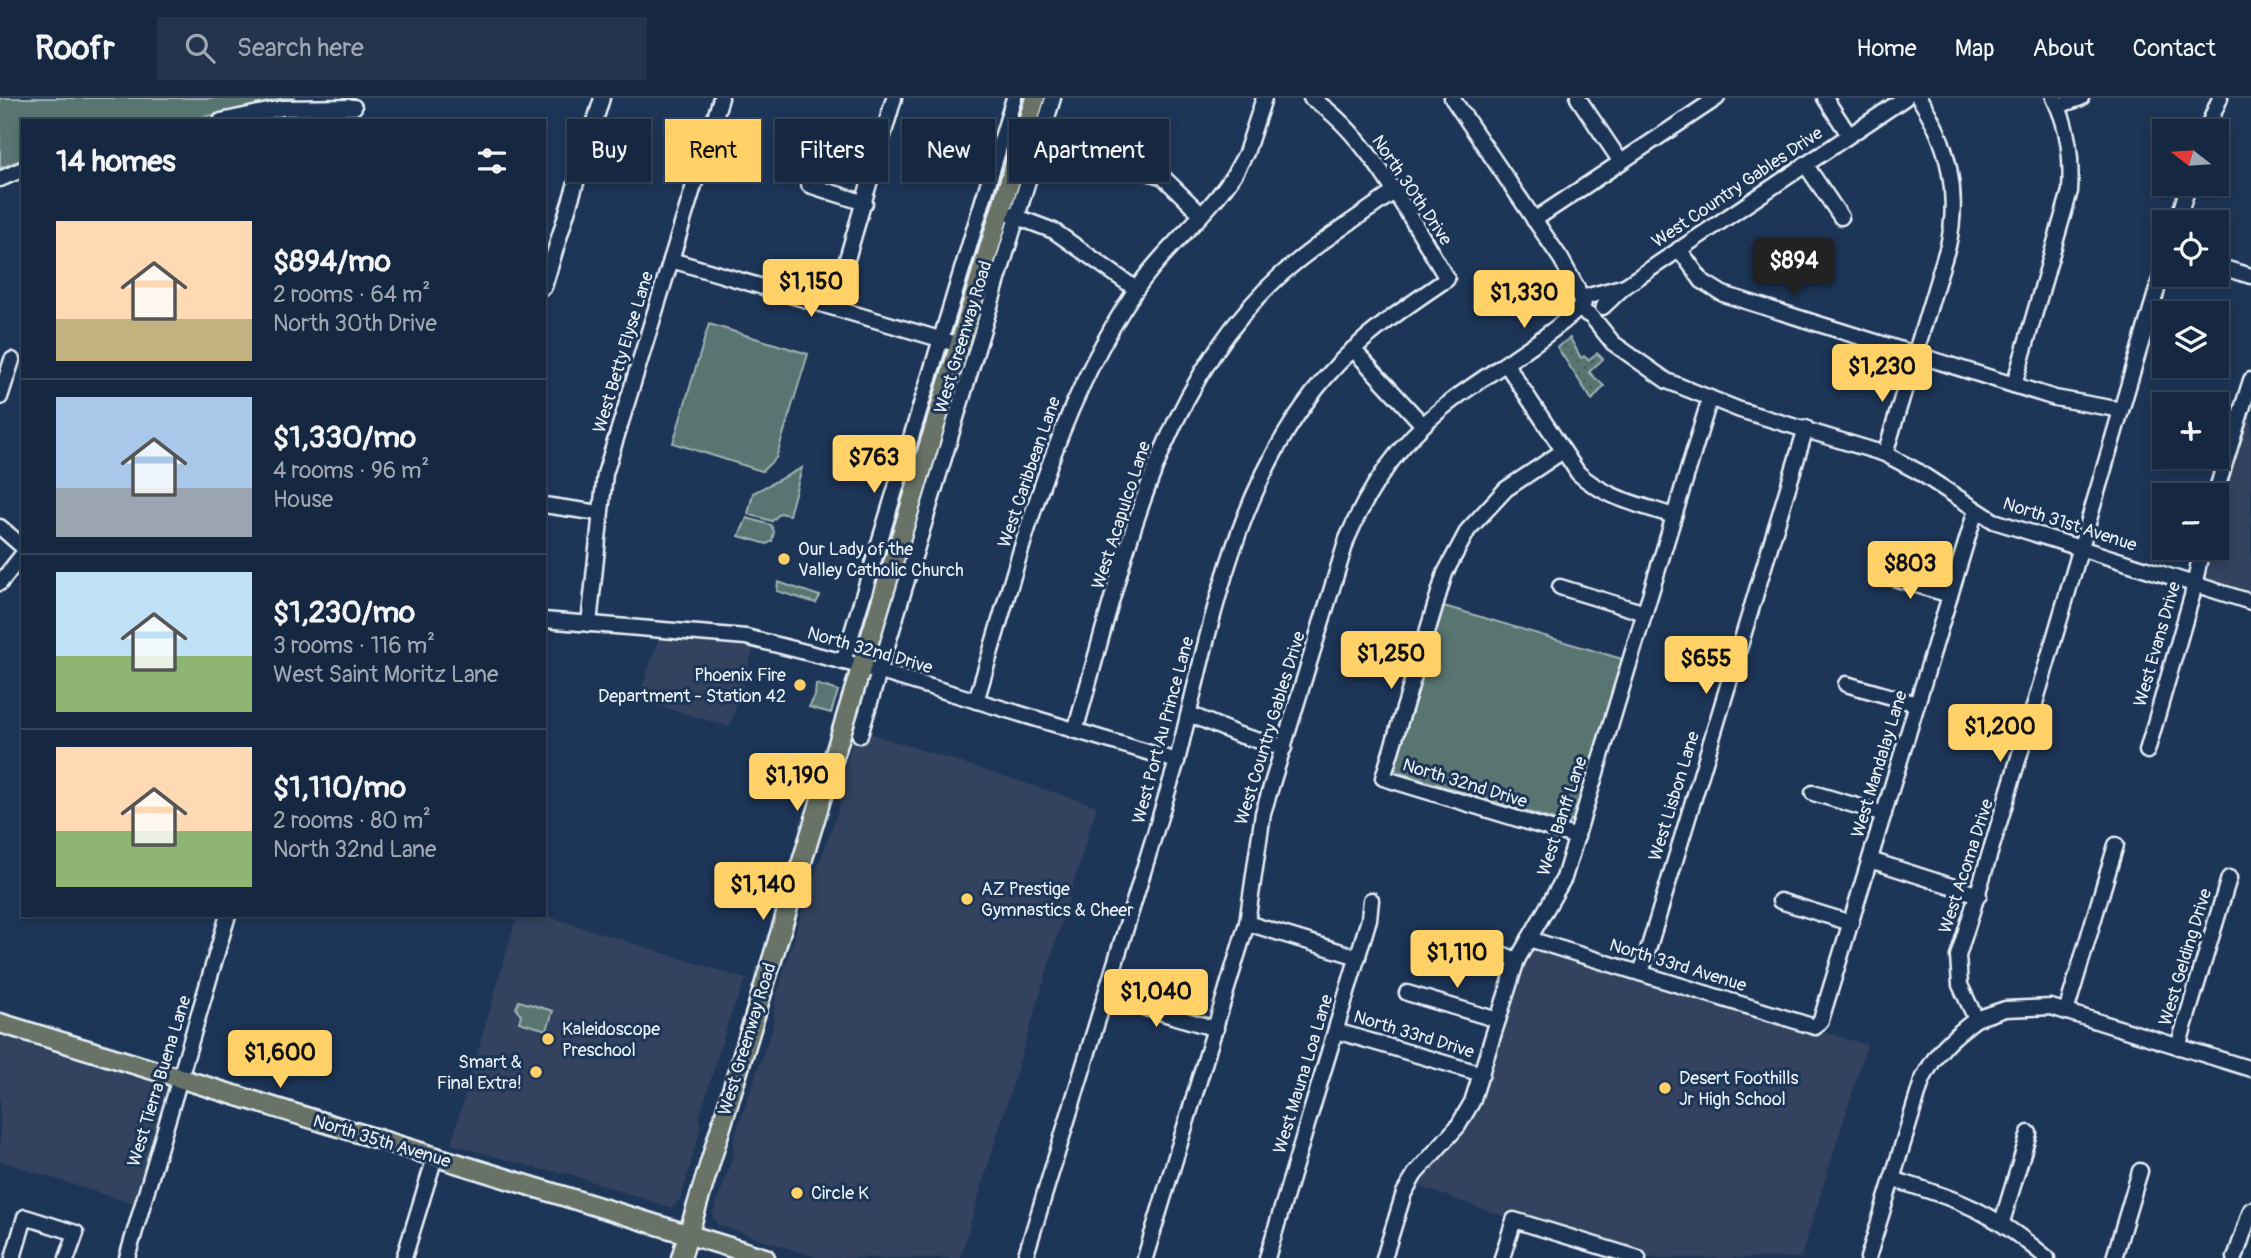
<!DOCTYPE html>
<meta charset="utf-8">
<style>
:root{--surface:#162841;--page:#23344c;--text:#f1f3f6;--muted:#9ea6b1;--line:#35445a;--accent:#ffd166}
body{margin:0;font-family:Pangolin,sans-serif;background:var(--page);color:var(--text);height:100vh;display:flex;flex-direction:column;font-size:26px;white-space:nowrap}
*{box-sizing:border-box;margin:0}
p{font-size:23px;color:var(--muted)}
.icon{flex:none;width:38px;height:38px;fill:none;stroke:currentColor;stroke-width:2;stroke-linecap:round;stroke-linejoin:round}
.map{position:relative;flex:1;overflow:hidden}
.panel{position:absolute;left:21px;top:21px;width:525px;height:798px;display:flex;flex-direction:column;background:var(--surface);border-radius:0px;box-shadow:0 4px 10px #0003,0 0 0 2px var(--line)}
.panel>*{flex:none}
.banner{position:absolute;left:567px;top:21px;width:665px;height:63px;display:flex;gap:14px}
.needle{width:46px;rotate:287deg}
.tools{position:absolute;left:2152px;top:21px;display:grid;gap:14px}
.tools a{display:grid;place-items:center;width:77px;height:77px;border-radius:0px;background:var(--surface);box-shadow:0 4px 10px #0003,0 0 0 2px var(--line);font-size:35px}
.price{position:absolute;translate:-50% -60px;padding:0 16px;border-radius:7px;background:var(--accent);color:#111;font-size:23px;line-height:46px;filter:drop-shadow(0 2px 4px #0008)}
.price::after{content:'';position:absolute;left:50%;top:42px;width:21px;height:16px;margin-left:-10px;background:inherit;clip-path:polygon(0 0,100% 0,50% 100%)}
.price.on{background:#222;color:#fff}
ul{padding:0;list-style:none}
li{display:flex;align-items:center;gap:21px;height:175px;padding:0 35px}
li+li{border-top:2px solid var(--line)}
li span{display:grid;place-items:center;flex:none;width:196px;height:140px;border-radius:0px;color:#555}
li>.icon{margin-inline-start:auto}
span .icon{width:84px;height:84px;fill:#fffc;stroke-width:1}
li b{font-size:30px}
h2{display:flex;justify-content:space-between;align-items:center;height:84px;padding:0 35px;font-size:30px}
.tag{padding:0 24px;border-radius:0px;background:var(--surface);box-shadow:0 4px 10px #0003,0 0 0 2px var(--line);font-size:24px;line-height:63px}
.tag.on{background:var(--accent);color:#111}
header{display:flex;align-items:center;gap:42px;box-sizing:border-box;height:98px;padding:0 35px;background:var(--surface);border-bottom:2px solid var(--line)}
header strong{font-size:33px}
nav{display:flex;gap:38px;margin-inline-start:auto;font-size:24px}
.search{width:490px;height:63px;background:var(--page);display:flex;align-items:center;gap:18px;box-sizing:border-box;padding:0 24px;border-radius:0px;color:var(--muted);font-size:26px}
.map>svg:first-child{display:block}
.built{fill:#32425e}
.green{fill:#587471;stroke:#a0b2b4;stroke-width:2}
.garden{fill:url(#garden-dots);stroke:#a0b2b4;stroke-width:2}
.lines{fill:none;stroke-linecap:round;stroke-linejoin:round}
.minor-casing{stroke:#e8f1f8;stroke-width:19}
.major-casing{stroke:#e8f1f8;stroke-width:23}
.minor{stroke:#1d3557;stroke-width:14}
.major{stroke:#697266;stroke-width:18}
.poi-dot{fill:#ffd166;stroke:#1d3557;stroke-width:2.5}
.labels{text-anchor:middle;stroke-width:6;stroke-linejoin:round;paint-order:stroke}
.street-label{font-size:18px;fill:#e8f1f8;stroke:#1d3557}
.poi-label{font-size:18px;fill:#e8f1f8;stroke:#1d3557;text-anchor:start}
</style>
<header>
<strong>Roofr</strong>
<div class="search"><svg class="icon" aria-label="search" viewBox="0 0 24 24"><circle cx="10" cy="10" r="6"/><path d="M15 15l6 6"/></svg>Search here</div>
<nav><a>Home</a><a>Map</a><a>About</a><a>Contact</a></nav>
</header>
<div class="map">
<svg width="2251" height="1160" viewBox="0 0 2251 1160">
<defs>
<pattern id="garden-dots" width="8" height="8" patternUnits="userSpaceOnUse" patternTransform="scale(1.75)"><rect width="8" height="8" fill="#587471"/><path d="M2 2h.1M6 6h.1" fill="none" stroke="#4e5c5c" stroke-width="1.8" stroke-linecap="round"/></pattern>
</defs>
<rect width="100%" height="100%" fill="#1d3557"/>
<filter id="ink" filterUnits="userSpaceOnUse"><feTurbulence type="fractalNoise" baseFrequency=".0143" numOctaves="2"/><feDisplacementMap in="SourceGraphic" scale="14" xChannelSelector="R" yChannelSelector="G"/><feConvolveMatrix kernelMatrix="1 2 1 2 8 2 1 2 1" color-interpolation-filters="sRGB"/></filter>
<g filter="url(#ink)">
<g class="built">
<path d="M2251,307V495L2209,482L2204,476L2209,450H2217V418Z"/>
<path d="M659,539L754,548L730,629L638,602Z"/>
<path d="M856,631L1097,708L960,1160H818L718,1127L712,1118L732,1061L734,1040L773,928L775,903L804,806L839,710L841,682Z"/>
<path d="M517,817H544L746,881L729,921L699,1021L701,1029L681,1101L671,1110L569,1076L539,1071L451,1046Z"/>
<path d="M1529,841L1867,947L1801,1160H1638L1514,1122L1410,1085L1458,1028Z"/>
<path d="M0,937L167,989L133,1106L0,1063Z"/>
</g>
<g class="green">
<path d="M0,0H296L183,23H23V61L0,70Z"/>
<path d="M709,226L808,256L776,360L762,373L673,345Z"/>
<path d="M802,370L789,417L780,415L772,423L748,416L753,395Z"/>
<path d="M747,420L771,427L774,434L772,443L767,446L739,438Z"/>
<path d="M778,484L820,498L816,505L777,493Z"/>
<path d="M1444,508L1622,561L1573,721L1568,726L1397,674L1395,669Z"/>
<path d="M816,586L838,593L831,615L809,609L815,598Z"/>
<path d="M519,903L553,913L547,932L519,924L521,917L516,910Z"/>
</g>
<path class="garden" d="M1570,240L1581,260L1584,258L1588,262L1597,255L1603,261L1589,274L1604,288L1592,302L1557,249Z"/>
<g class="lines">
<defs>
<g id="minor">
<path d="M1452,0L1561,161L1577,190L1581,205"/>
<path d="M1578,0L1621,64"/>
<path d="M1825,0L1849,37"/>
<path d="M2058,8L2081,0"/>
<path d="M221,23L283,10L354,9"/>
<path d="M2206,33L2220,0"/>
<path d="M1805,66L1841,119"/>
<path d="M1144,73L1163,79L1200,115"/>
<path d="M0,81L23,71"/>
<path d="M809,87L865,105"/>
<path d="M1009,116L1054,133L1136,191"/>
<path d="M1534,122L1717,0"/>
<path d="M2177,124L2189,86"/>
<path d="M1679,151L1702,183L1723,196L2055,300L2121,312"/>
<path d="M671,162L960,247"/>
<path d="M2217,168L2251,178"/>
<path d="M1625,188L1585,199L1582,213L1592,219L1613,245L1667,283L1740,312L1885,356L1917,373L1994,423L2251,504"/>
<path d="M544,189L602,0"/>
<path d="M833,209L894,0"/>
<path d="M1603,209L1625,188L1905,0"/>
<path d="M1353,251L1423,327"/>
<path d="M1506,266L1578,375C1605,400 1640,407 1674,418"/>
<path d="M2014,287L2070,93C2072,60 2069,30 2054,0"/>
<path d="M0,299L12,262"/>
<path d="M1563,353L1506,391L1468,432L1445,475L1383,680L1577,739"/>
<path d="M1885,356L1948,148C1960,96 1949,45 1919,0"/>
<path d="M2215,397L2251,282"/>
<path d="M544,407L599,415"/>
<path d="M0,429L23,449"/>
<path d="M1880,476L1950,497"/>
<path d="M0,485L23,456"/>
<path d="M1560,489L1645,515"/>
<path d="M544,522L746,539L864,569L1177,663"/>
<path d="M589,526L605,376L721,0"/>
<path d="M843,564L1014,0"/>
<path d="M1846,586L1917,606"/>
<path d="M976,603C1019,463 1052,316 1135,193C1164,150 1207,118 1235,75L1246,55L1264,0"/>
<path d="M1189,616L1239,637L1284,650"/>
<path d="M1075,633C1121,476 1155,289 1283,175C1317,145 1357,120 1394,94"/>
<path d="M860,637L1053,0"/>
<path d="M2147,653L2192,498L2202,450"/>
<path d="M1813,695L1884,716"/>
<path d="M1870,762L1979,797"/>
<path d="M1780,803L1851,825"/>
<path d="M1247,825L1358,859"/>
<path d="M1529,841L1815,929L1821,922L1976,412"/>
<path d="M1484,849L1517,862"/>
<path d="M1641,875L1806,330"/>
<path d="M1407,895L1498,922"/>
<path d="M1106,898L1216,931"/>
<path d="M2066,914L2116,747"/>
<path d="M1976,921L2005,911L2051,909L2251,971"/>
<path d="M1336,933L1482,976"/>
<path d="M2178,949L2229,780"/>
<path d="M1892,1081C1962,1103 1990,1112 2047,1160"/>
<path d="M2002,1124L2029,1035"/>
<path d="M13,1160L25,1119L76,1135L67,1160"/>
<path d="M127,1160L228,817"/>
<path d="M404,1160L435,1059"/>
<path d="M1025,1160L1177,663C1210,531 1235,384 1327,278C1361,239 1404,210 1447,181C1413,125 1367,34 1311,0"/>
<path d="M1145,1160L1247,825L1263,715L1347,441C1371,384 1408,334 1458,298C1500,268 1543,243 1581,209"/>
<path d="M1267,1160L1369,821L1371,802"/>
<path d="M1384,1160L1404,1095L1415,1076L1458,1028L1472,1004L1517,862L1564,780L1710,300"/>
<path d="M1502,1160L1514,1122L1638,1160"/>
<path d="M1868,1160L1922,983C1936,953 1950,941 1976,921L1960,887L1958,858C2031,628 2095,396 2165,165"/>
<path d="M2114,1160L2140,1073"/>
<path d="M2235,1160L2251,1112"/>
</g>
<g id="major">
<path d="M0,925L765,1160"/>
<path d="M681,1160L1035,0"/>
</g>
</defs>
<use href="#minor" class="minor-casing"/>
<use href="#major" class="major-casing"/>
<use href="#minor" class="minor"/>
<use href="#major" class="major"/>
</g>
</g>
<g class="poi-dot">
<circle cx="784" cy="461" r="7"/>
<circle cx="800" cy="587" r="7"/>
<circle cx="967" cy="801" r="7"/>
<circle cx="548" cy="941" r="7"/>
<circle cx="536" cy="974" r="7"/>
<circle cx="1665" cy="990" r="7"/>
<circle cx="797" cy="1095" r="7"/>
</g>
<g class="labels">
<g class="street-label">
<text transform="translate(1737 89) rotate(-34)" y="6">West Country Gables Drive</text>
<text transform="translate(1412 92) rotate(56)" y="6">North 30th Drive</text>
<text transform="translate(963 239) rotate(-73)" y="6">West Greenway Road</text>
<text transform="translate(623 254) rotate(-73)" y="6">West Betty Elyse Lane</text>
<text transform="translate(1029 374) rotate(-71)" y="6">West Caribbean Lane</text>
<text transform="translate(1121 417) rotate(-72)" y="6">West Acapulco Lane</text>
<text transform="translate(2070 426) rotate(18)" y="6">North 31st Avenue</text>
<text transform="translate(2157 546) rotate(-74)" y="6">West Evans Drive</text>
<text transform="translate(870 552) rotate(16)" y="6">North 32nd Drive</text>
<text transform="translate(1270 630) rotate(-73)" y="6">West Country Gables Drive</text>
<text transform="translate(1163 632) rotate(-75)" y="6">West Port Au Prince Lane</text>
<text transform="translate(1879 666) rotate(-73)" y="6">West Mandalay Lane</text>
<text transform="translate(1465 685) rotate(17)" y="6">North 32nd Drive</text>
<text transform="translate(1674 698) rotate(-73)" y="6">West Lisbon Lane</text>
<text transform="translate(1562 718) rotate(-72)" y="6">West Banff Lane</text>
<text transform="translate(1966 768) rotate(-72)" y="6">West Acoma Drive</text>
<text transform="translate(2185 859) rotate(-73)" y="6">West Gelding Drive</text>
<text transform="translate(1678 867) rotate(17)" y="6">North 33rd Avenue</text>
<text transform="translate(1414 936) rotate(17)" y="6">North 33rd Drive</text>
<text transform="translate(747 941) rotate(-73)" y="6">West Greenway Road</text>
<text transform="translate(1303 976) rotate(-73)" y="6">West Mauna Loa Lane</text>
<text transform="translate(159 983) rotate(-73)" y="6">West Tierra Buena Lane</text>
<text transform="translate(382 1043) rotate(17)" y="6">North 35th Avenue</text>
</g>
<g class="poi-label">
<text x="798" y="457">Our Lady of the<tspan x="798" dy="21">Valley Catholic Church</tspan></text>
<text x="786" y="583" text-anchor="end">Phoenix Fire<tspan x="786" dy="21">Department - Station 42</tspan></text>
<text x="981" y="797">AZ Prestige<tspan x="981" dy="21">Gymnastics &amp; Cheer</tspan></text>
<text x="562" y="937">Kaleidoscope<tspan x="562" dy="21">Preschool</tspan></text>
<text x="522" y="970" text-anchor="end">Smart &amp;<tspan x="522" dy="21">Final Extra!</tspan></text>
<text x="1679" y="986">Desert Foothills<tspan x="1679" dy="21">Jr High School</tspan></text>
<text x="811" y="1101">Circle K</text>
</g>
</g>
</svg>
<div class="tools">
<a><svg class="needle" viewBox="-14 -14 28 28"><path d="M0-13l5 13h-10z" fill="#e53935"/><path d="M0 13l5-13h-10z" fill="#9ea6b1"/></svg></a>
<a><svg class="icon" aria-label="locate" viewBox="0 0 24 24"><circle cx="12" cy="12" r="6"/><path d="M12 2v4M12 18v4M2 12h4M18 12h4"/></svg></a>
<a><svg class="icon" aria-label="layers" viewBox="0 0 24 24"><path d="M12 4l9 5-9 5-9-5zM3 14l9 5 9-5"/></svg></a>
<a>+</a>
<a>−</a>
</div>
<b class="price on" style="left:1794px;top:200px">$894</b>
<b class="price" style="left:811px;top:221px">$1,150</b>
<b class="price" style="left:1524px;top:232px">$1,330</b>
<b class="price" style="left:1882px;top:306px">$1,230</b>
<b class="price" style="left:874px;top:397px">$763</b>
<b class="price" style="left:1910px;top:503px">$803</b>
<b class="price" style="left:1391px;top:593px">$1,250</b>
<b class="price" style="left:1706px;top:598px">$655</b>
<b class="price" style="left:2000px;top:666px">$1,200</b>
<b class="price" style="left:797px;top:715px">$1,190</b>
<b class="price" style="left:763px;top:824px">$1,140</b>
<b class="price" style="left:1457px;top:892px">$1,110</b>
<b class="price" style="left:1156px;top:931px">$1,040</b>
<b class="price" style="left:280px;top:992px">$1,600</b>
<div class="banner">
<a class="tag">Buy</a>
<a class="tag on">Rent</a>
<a class="tag">Filters</a>
<a class="tag">New</a>
<a class="tag">Apartment</a>
</div>
<section class="panel">
<h2>14 homes<svg class="icon" aria-label="filters" viewBox="0 0 24 24"><path d="M4 7h16M4 17h16"/><circle cx="9" cy="7" r="2"/><circle cx="15" cy="17" r="2"/></svg></h2>
<ul>
<li><span style="background:linear-gradient(#ffd9b3 70%,#c2b280 0)"><svg class="icon" aria-label="home" viewBox="0 0 24 24"><path d="M3 11l9-7 9 7M6 9v11h12V9"/></svg></span><div><b>$894/mo</b><p>2 rooms · 64 m²</p><p>North 30th Drive</p></div></li>
<li><span style="background:linear-gradient(#a9c7e8 65%,#9aa5b1 0)"><svg class="icon" aria-label="home" viewBox="0 0 24 24"><path d="M3 11l9-7 9 7M6 9v11h12V9"/></svg></span><div><b>$1,330/mo</b><p>4 rooms · 96 m²</p><p>House</p></div></li>
<li><span style="background:linear-gradient(#bfe0f5 60%,#8fb573 0)"><svg class="icon" aria-label="home" viewBox="0 0 24 24"><path d="M3 11l9-7 9 7M6 9v11h12V9"/></svg></span><div><b>$1,230/mo</b><p>3 rooms · 116 m²</p><p>West Saint Moritz Lane</p></div></li>
<li><span style="background:linear-gradient(#ffd9b3 60%,#8fb573 0)"><svg class="icon" aria-label="home" viewBox="0 0 24 24"><path d="M3 11l9-7 9 7M6 9v11h12V9"/></svg></span><div><b>$1,110/mo</b><p>2 rooms · 80 m²</p><p>North 32nd Lane</p></div></li>
</ul>
</section>
</div>
